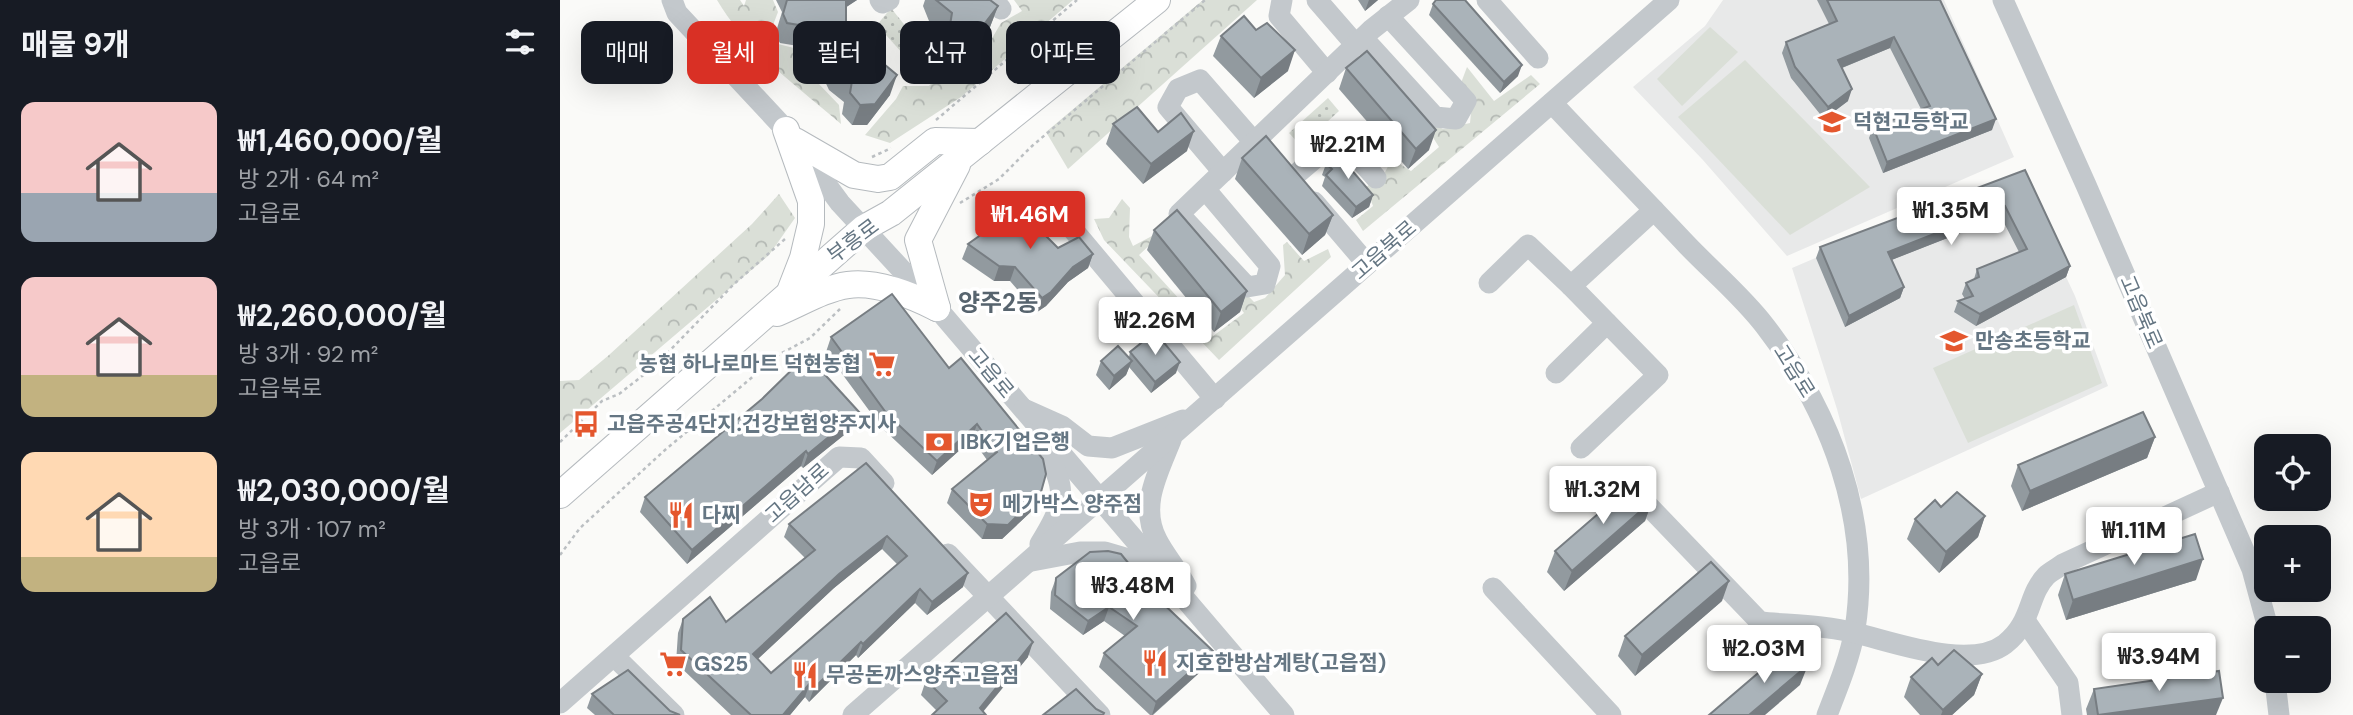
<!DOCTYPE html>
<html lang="ko">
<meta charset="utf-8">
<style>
:root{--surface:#171b24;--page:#242831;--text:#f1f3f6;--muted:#9ea1a6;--accent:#d93025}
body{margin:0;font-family:"DM Sans","Noto Sans KR",sans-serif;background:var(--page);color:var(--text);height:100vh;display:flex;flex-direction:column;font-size:26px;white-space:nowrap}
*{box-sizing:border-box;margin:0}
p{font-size:23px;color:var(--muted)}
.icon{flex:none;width:38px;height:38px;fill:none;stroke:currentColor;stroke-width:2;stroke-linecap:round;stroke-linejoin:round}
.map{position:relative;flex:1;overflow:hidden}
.details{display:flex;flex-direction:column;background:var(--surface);width:560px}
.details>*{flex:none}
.top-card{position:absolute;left:21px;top:21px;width:665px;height:63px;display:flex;gap:14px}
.fabs{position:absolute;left:1694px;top:434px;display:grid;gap:14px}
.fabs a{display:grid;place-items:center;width:77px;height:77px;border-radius:14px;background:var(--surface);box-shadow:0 7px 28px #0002;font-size:35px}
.price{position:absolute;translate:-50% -60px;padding:0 16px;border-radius:7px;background:#fff;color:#222;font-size:23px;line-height:46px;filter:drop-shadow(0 2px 4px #0008)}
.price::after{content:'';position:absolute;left:50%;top:42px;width:21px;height:16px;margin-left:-10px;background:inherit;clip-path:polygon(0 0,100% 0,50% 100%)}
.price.selected{background:var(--accent);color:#fff}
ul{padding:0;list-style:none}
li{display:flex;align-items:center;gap:21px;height:175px;padding:0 21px}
li span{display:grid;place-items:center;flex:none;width:196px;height:140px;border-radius:14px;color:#555}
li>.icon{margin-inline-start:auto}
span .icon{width:84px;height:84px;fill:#fffc;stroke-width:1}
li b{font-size:30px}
h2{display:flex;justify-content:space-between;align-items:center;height:84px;padding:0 21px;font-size:30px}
.pill{padding:0 24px;border-radius:14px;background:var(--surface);box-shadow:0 7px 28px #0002;font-size:24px;line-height:63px}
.pill.selected{background:var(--accent);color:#fff}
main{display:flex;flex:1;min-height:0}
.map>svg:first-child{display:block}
.built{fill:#e8e9e9}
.grass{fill:#dadfd7}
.forest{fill:url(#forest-crowns)}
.park{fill:url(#park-dots)}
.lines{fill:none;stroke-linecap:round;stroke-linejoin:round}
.major-casing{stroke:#b5babe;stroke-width:28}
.path{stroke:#bbbfc2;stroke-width:2.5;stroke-dasharray:3.5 3.5;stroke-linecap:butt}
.minor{stroke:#c3c8cc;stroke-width:21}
.major{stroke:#fff;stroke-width:26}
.wall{fill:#929a9f;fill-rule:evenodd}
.shaded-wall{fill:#777d82}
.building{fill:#aab3b9;stroke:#777d82;stroke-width:2;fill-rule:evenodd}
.labels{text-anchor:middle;stroke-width:7;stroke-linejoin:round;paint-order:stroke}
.poi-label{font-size:21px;font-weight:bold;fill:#657683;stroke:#fff;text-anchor:start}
.street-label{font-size:21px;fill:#657683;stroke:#fff}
.quarter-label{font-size:24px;font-weight:bold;fill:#57646e;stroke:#fff}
</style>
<main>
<section class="details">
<h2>매물 9개<svg class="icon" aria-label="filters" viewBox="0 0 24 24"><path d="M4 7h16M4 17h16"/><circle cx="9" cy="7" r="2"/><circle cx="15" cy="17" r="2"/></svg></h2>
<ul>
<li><span style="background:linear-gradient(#f6c9c9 65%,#9aa5b1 0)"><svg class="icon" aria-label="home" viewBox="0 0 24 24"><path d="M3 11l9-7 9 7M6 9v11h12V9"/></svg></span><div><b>₩1,460,000/월</b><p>방 2개 · 64 m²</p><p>고읍로</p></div></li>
<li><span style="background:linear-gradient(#f6c9c9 70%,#c2b280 0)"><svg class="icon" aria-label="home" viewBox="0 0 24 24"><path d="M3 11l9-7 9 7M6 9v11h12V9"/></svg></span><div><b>₩2,260,000/월</b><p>방 3개 · 92 m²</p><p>고읍북로</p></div></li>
<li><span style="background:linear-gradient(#ffd9b3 75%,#c2b280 0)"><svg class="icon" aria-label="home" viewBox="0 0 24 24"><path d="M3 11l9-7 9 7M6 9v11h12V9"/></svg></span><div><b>₩2,030,000/월</b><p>방 3개 · 107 m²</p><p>고읍로</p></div></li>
</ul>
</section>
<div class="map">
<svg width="1793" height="715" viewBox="0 0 1793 715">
<defs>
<pattern id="forest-crowns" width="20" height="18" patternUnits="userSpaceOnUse" patternTransform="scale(1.75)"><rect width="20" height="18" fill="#dadfd7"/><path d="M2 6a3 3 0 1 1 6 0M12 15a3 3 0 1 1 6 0" fill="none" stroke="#b4b9b4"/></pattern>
<pattern id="park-dots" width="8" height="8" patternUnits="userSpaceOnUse" patternTransform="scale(1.75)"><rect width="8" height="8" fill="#dadfd7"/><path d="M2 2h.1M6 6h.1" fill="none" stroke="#b4b9b4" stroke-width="1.8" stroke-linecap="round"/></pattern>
</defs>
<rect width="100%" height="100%" fill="#fafaf8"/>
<g class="built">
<path d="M1163,0H1384L1454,157L1227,256L1142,159L1073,87L1145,26Z"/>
<path d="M1457,172L1515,296L1548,386L1301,499L1277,409L1232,268Z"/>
</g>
<g class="grass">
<path d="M1150,27L1178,52L1122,106L1097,79Z"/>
<path d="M1185,60L1310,187L1230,235L1118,117Z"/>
<path d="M1514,305L1542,383L1408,443L1373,368Z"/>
</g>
<g class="forest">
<path d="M157,0H180L184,6L186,0H213L218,12L210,33L214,43L266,56L293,35L316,63L287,56L262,71L259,84L279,105L281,124C238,87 186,50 157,0Z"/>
<path d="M454,0H513L401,97L330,143L305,135L336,99L343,86H369L378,76L399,68L424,52L441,23L462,11Z"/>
<path d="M643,0H697L508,169L486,132Z"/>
<path d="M907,67L934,101L971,75L980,84L803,231L796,220L813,206L806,187L824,174L832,159L851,171L879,147L860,117L883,129L910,123L912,102L901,83Z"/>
<path d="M219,194L235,218L209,255L0,433V381L19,380L49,355L192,224Z"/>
<path d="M562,199L570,208L569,237L573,246L609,227L579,255L653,336L684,313L663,286L673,280L694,302L705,298L725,275L723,245L727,242L744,261L768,249L771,257L659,360L544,240L534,219L549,218Z"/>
</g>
<g class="park">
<path d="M331,8L366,52L353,65L317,25Z"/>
<path d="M768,98L779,111L741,146L729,133Z"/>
</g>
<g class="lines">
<defs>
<g id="major">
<path d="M226,130L251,201V224L243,258L231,289"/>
<path d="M235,141L294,175L318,179L330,177L375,141L420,142"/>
<path d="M377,308L358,240L397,165"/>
<path d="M217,313C239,304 265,288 288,285C317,281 353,296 377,308"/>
<path d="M0,495L304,228L331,213L597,0"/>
</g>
</defs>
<use href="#major" class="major-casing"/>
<g class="path">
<path d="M376,120L517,0"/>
<path d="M312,157L331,148"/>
<path d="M400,203L439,179L472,146L645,0"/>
<path d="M0,442L42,401L59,394L95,366L174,284L225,239"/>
<path d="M0,555L20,528L105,450L220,354L250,338L280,309"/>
</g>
<g class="minor">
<path d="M112,0L117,13L226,130L280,203L377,308L724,715"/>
<path d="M320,0L322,3L329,0"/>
<path d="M434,0L441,9"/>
<path d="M722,0L719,16L767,73"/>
<path d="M757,0L796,45"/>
<path d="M927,0L978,58"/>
<path d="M1443,0L1526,185L1692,569L1708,628"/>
<path d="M803,38L875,117L896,119L906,101L828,16"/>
<path d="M992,103C1037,151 1083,198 1128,246C1153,272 1183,297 1205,326C1271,412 1312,520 1295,629C1290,658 1278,687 1267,715"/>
<path d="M663,172L608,107L618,89L640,80L694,142"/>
<path d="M733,177L780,137L816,178"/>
<path d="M645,189L710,266L705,284L687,287L619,214L811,30L849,0"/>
<path d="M754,202L807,264"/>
<path d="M494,207L655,399"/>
<path d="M929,283L968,245L1011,286"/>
<path d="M996,373L1047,323"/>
<path d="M464,409L502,426L528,446L552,448L623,420"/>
<path d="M611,440C598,473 579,506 597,540C605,556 618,570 626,586"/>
<path d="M1021,448L1098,375L1011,286L1094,210"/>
<path d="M1079,496L1200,622C1231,625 1265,625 1295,633C1334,642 1410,671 1445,644C1473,622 1467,596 1486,576C1490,572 1498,568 1503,564L1659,492"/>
<path d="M480,544C503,506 510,490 484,450"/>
<path d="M388,554L540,715"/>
<path d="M472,561L520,552H545L596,567"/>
<path d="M933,588L1051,715"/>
<path d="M1466,622L1508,683L1512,715"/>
<path d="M54,656L114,715"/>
<path d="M1715,681L1719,715"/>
<path d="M0,703L279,457L301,458L324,483"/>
<path d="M293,715L1109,0"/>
</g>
<use href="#major" class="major"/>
</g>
<g class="wall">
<path d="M216,0H297L286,7V22L279,43L268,51L220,43L215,35L222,12Z"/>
<path d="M365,0H430L438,6L430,27L408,56L393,57L383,45L385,34L369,21L363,6Z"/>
<path d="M798,0H818L805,11Z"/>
<path d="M1257,0H1380L1432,130L1323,173L1309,138L1313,127L1361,109L1330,48L1282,68L1288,101L1264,119L1231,78L1222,53L1226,42L1269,24Z"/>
<path d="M873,4L958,76L940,93L869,15Z"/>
<path d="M661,36L728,71L694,98L653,56Z"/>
<path d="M270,54L330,95L307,125H292L282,114L284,102L269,90L262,75Z"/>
<path d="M786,68L869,150L848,169L779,89Z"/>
<path d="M553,124L598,132L627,151L583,184L546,144Z"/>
<path d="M682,158L773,215L765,235L742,255L675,179Z"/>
<path d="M766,164L813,195L809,207L792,218L762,186L765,177L762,175Z"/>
<path d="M1465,170L1510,266L1506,277L1416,326L1394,312L1398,301L1405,299L1402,294L1406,283L1414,279L1417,269L1459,252L1441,217L1331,260L1344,287L1340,298L1285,327L1256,258L1260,247Z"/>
<path d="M480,230L498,248L533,254L528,268L508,282L486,306L477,312L450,281H434L402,259L408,244Z"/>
<path d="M594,230L687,291L680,312L654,332L587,250Z"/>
<path d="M332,294L476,507L442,539H422L387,503L392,489L427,460L412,439L372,475L322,428L266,352L271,337Z"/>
<path d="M570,352L616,373L591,393L569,367L566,375L549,390L536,375L541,361L569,357Z"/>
<path d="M294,427L243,468L241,466L127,564L80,512L85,497Z"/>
<path d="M1595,437L1587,458L1462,511L1451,486L1458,465Z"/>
<path d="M306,463L403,587L367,615L355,603L298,658L296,655L249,702L245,697L230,715H171L116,663L118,633L123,619L166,622L245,558L224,537L229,524ZM322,549L337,564L211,673L198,659L274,588Z"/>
<path d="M1092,501L1085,521L1004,591L987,572L995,551Z"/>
<path d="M1381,507L1425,516L1418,537L1379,573L1347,539L1355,519Z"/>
<path d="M530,552L648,665L593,715H590L539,667L544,653L565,636L544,621L523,635L490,609L491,592L496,578Z"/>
<path d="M1505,574L1636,580L1506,620L1498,595Z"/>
<path d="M1162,601L1075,676L1058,656L1065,636Z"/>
<path d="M468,657L423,712L377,711L361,695L366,680L385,668Z"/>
<path d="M1378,665L1422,674L1414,695L1392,715H1360L1344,697L1351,677Z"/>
<path d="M1534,689L1656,715H1527L1526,709Z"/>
<path d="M32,694L110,711L120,715H35L27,708Z"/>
</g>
<g class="shaded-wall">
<path d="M283,0H297L279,12Z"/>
<path d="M809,0H818L805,11Z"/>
<path d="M438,6L430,27L408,56L393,57L400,37Z"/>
<path d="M286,22L279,43L268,51L275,31Z"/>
<path d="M1334,37L1330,48L1274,71L1278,60Z"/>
<path d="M735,50L728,71L694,98L701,78Z"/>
<path d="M962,65L958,76L940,93L944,82Z"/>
<path d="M337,75L330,95L307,125H292L300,105Z"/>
<path d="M1292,89L1288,101L1264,119L1268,107Z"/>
<path d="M1436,119L1432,130L1323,173L1327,162Z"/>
<path d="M876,130L869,150L848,169L856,149Z"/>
<path d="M634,131L627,151L583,184L591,164Z"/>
<path d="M813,195L809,207L792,218L796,207Z"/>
<path d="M1445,206L1441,217L1324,263L1328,252Z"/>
<path d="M773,215L765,235L742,255L749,234Z"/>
<path d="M533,254L528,268L508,282L486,306L477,312L482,298L513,267Z"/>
<path d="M439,266L455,267L450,281H434Z"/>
<path d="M1510,266L1506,277L1416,326L1420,314Z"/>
<path d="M1344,287L1340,298L1285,327L1289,316Z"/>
<path d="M687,291L680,312L654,332L661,312Z"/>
<path d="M572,361L566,375L549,390L554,376Z"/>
<path d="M620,362L616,373L591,393L595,382Z"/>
<path d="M299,412L294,427L243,468L248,454Z"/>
<path d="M417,424L412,439L372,475L377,461Z"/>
<path d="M1595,437L1587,458L1462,511L1470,491Z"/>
<path d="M246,451L241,466L127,564L132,550Z"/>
<path d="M481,492L476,507L442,539H422L427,524Z"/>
<path d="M1092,501L1085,521L1004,591L1012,571Z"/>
<path d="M1425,516L1418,537L1379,573L1386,552Z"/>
<path d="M327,536L322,549L274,588L188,668L193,654L279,574Z"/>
<path d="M1643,559L1636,580L1506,620L1513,600Z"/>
<path d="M408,573L403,587L367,615L372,602Z"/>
<path d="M1169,581L1162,601L1075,676L1082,655Z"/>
<path d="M360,589L355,603L298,658L303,644Z"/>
<path d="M549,607L544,621L523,635L528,621Z"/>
<path d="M301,642L296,655L249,702L254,688Z"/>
<path d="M473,642L468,657L420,715V708Z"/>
<path d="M653,651L648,665L592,715L596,702Z"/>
<path d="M1248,665L1240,685L1205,715H1189Z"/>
<path d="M1422,674L1414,695L1392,715H1381L1383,710Z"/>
<path d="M250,683L245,697L230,715H223Z"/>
<path d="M1663,698L1656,715H1538Z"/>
</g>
<g class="building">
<path d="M227,0H286V22L275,31L227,23L223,14Z"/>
<path d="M376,0H430L438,6L415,36L400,37L390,25L392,13Z"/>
<path d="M876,0H905L962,65L944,82L873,4Z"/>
<path d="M1267,0H1380L1436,119L1327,162L1313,127L1370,106L1334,37L1278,60L1292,89L1268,107L1235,67L1226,42L1277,21Z"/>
<path d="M684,16L696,30L707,23L735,50L701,78L661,36Z"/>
<path d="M294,39L337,75L315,104L300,105L290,93L292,81L276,69L270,54Z"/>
<path d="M807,51L876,130L856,149L786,68Z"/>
<path d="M577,107L598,132L621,113L634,131L591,164L553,124Z"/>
<path d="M706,136L773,215L749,234L682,158Z"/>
<path d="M777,153L813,195L796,207L766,175L772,169L766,164Z"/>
<path d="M1465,170L1510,266L1420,314L1398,301L1413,296L1406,283L1419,277L1417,269L1467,249L1445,206L1328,252L1344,287L1289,316L1260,247Z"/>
<path d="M463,205L472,217L477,213L483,222L480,230L498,248L519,237L533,254L513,267L491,292L482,298L455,267L439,266L408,244Z"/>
<path d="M617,210L687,291L661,312L594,230Z"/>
<path d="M332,294L389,368L401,358L483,459L486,474L481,492L448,525L427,524L392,489L437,452L417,424L377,461L327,414L271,337Z"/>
<path d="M595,332L620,362L595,382L570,352Z"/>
<path d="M558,346L572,361L554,376L541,361Z"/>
<path d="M247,355L299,412L248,454L246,451L132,550L85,497L202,399Z"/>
<path d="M1583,412L1595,437L1470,491L1458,465Z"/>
<path d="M306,463L408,573L372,602L360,589L303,644L301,642L254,688L250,683L223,715H191L121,650L123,619L150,597L166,622L255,550L229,524ZM327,536L347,556L211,673L193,654L279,574Z"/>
<path d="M1075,482L1092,501L1012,571L995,551Z"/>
<path d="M1397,492L1425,516L1386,552L1355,519L1375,500L1381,507Z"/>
<path d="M1635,534L1643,559L1513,600L1505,574Z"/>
<path d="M548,551L561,554L594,595L653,651L596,702L544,653L577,626L549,607L528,621L495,595L496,578L530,552Z"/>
<path d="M1151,562L1169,581L1082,655L1065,636Z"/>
<path d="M446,613L473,642L420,708L426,715H372L387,701L366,680L383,665L385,668Z"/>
<path d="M1231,645L1248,665L1189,715H1149Z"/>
<path d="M1394,650L1422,674L1383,710L1351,677L1372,658L1378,665Z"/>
<path d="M68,670L110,711L120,715H54L32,694Z"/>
<path d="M1659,671L1663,698L1538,715L1534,689Z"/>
<path d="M516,689L536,709L544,713L543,715H483Z"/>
</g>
<defs>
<symbol id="school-bare" viewBox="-9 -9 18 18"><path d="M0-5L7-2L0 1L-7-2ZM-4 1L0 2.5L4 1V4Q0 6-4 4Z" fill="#e4572e" stroke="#fff" stroke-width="2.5" paint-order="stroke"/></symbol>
<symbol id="supermarket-bare" viewBox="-9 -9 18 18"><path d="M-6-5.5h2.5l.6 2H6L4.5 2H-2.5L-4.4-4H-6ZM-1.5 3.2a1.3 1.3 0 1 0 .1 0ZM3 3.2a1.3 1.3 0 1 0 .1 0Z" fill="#e4572e" stroke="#fff" stroke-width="2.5" paint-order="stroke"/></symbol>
<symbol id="bus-bare" viewBox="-9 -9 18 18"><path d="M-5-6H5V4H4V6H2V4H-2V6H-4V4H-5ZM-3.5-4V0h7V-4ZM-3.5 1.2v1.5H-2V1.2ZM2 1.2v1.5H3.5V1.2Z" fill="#e4572e" stroke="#fff" stroke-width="2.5" paint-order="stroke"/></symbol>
<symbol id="bank-bare" viewBox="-9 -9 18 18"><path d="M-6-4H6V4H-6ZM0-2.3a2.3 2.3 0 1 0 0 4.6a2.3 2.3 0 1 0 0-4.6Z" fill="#e4572e" stroke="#fff" stroke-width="2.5" paint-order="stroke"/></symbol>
<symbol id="theatre-bare" viewBox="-9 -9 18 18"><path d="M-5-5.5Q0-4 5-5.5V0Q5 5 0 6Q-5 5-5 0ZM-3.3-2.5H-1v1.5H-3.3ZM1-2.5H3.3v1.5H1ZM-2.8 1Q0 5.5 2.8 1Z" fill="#e4572e" stroke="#fff" stroke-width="2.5" paint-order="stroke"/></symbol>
<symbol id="restaurant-bare" viewBox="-9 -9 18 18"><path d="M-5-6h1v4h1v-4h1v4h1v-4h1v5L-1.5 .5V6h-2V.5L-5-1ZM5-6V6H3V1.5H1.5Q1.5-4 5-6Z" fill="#e4572e" stroke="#fff" stroke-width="2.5" paint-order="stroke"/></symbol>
</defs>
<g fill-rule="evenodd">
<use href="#school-bare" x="1253" y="103" width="38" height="38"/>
<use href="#school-bare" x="1375" y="322" width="38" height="38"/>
<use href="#supermarket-bare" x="303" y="345" width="38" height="38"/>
<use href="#bus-bare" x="7" y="405" width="38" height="38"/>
<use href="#bank-bare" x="360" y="423" width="38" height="38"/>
<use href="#theatre-bare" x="402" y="485" width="38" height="38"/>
<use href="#restaurant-bare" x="102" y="496" width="38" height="38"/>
<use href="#restaurant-bare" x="576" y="644" width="38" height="38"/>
<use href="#supermarket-bare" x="94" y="645" width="38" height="38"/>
<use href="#restaurant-bare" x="226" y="656" width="38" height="38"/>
</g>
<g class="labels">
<g class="poi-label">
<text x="1293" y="129">덕현고등학교</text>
<text x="1415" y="348">만송초등학교</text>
<text x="301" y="371" text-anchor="end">농협 하나로마트 덕현농협</text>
<text x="47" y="431">고읍주공4단지.건강보험양주지사</text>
<text x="400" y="449">IBK기업은행</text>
<text x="442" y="511">메가박스 양주점</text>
<text x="142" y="522">다찌</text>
<text x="616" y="670">지호한방삼계탕(고읍점)</text>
<text x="134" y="671">GS25</text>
<text x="266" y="682">무공돈까스양주고읍점</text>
</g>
<g class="street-label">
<text transform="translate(293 241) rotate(-37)" y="7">부흥로</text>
<text transform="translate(824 250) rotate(-41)" y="7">고읍북로</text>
<text transform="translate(1581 312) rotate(67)" y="7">고읍북로</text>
<text transform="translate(1234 371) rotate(58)" y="7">고읍로</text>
<text transform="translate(431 373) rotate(50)" y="7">고읍로</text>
<text transform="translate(237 493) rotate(-42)" y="7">고읍남로</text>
</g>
<g class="quarter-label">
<text x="438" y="311">양주2동</text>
</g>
</g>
</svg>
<div class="fabs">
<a><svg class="icon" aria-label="locate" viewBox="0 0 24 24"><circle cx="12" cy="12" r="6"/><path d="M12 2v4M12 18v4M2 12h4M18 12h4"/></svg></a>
<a>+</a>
<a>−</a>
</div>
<b class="price" style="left:788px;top:181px">₩2.21M</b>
<b class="price" style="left:1391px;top:247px">₩1.35M</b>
<b class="price selected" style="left:470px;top:251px">₩1.46M</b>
<b class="price" style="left:595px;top:357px">₩2.26M</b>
<b class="price" style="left:1043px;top:526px">₩1.32M</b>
<b class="price" style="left:1574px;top:567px">₩1.11M</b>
<b class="price" style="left:573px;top:622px">₩3.48M</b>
<b class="price" style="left:1204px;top:685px">₩2.03M</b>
<b class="price" style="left:1599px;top:693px">₩3.94M</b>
<div class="top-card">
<a class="pill">매매</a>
<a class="pill selected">월세</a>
<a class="pill">필터</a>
<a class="pill">신규</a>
<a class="pill">아파트</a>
</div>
</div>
</main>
